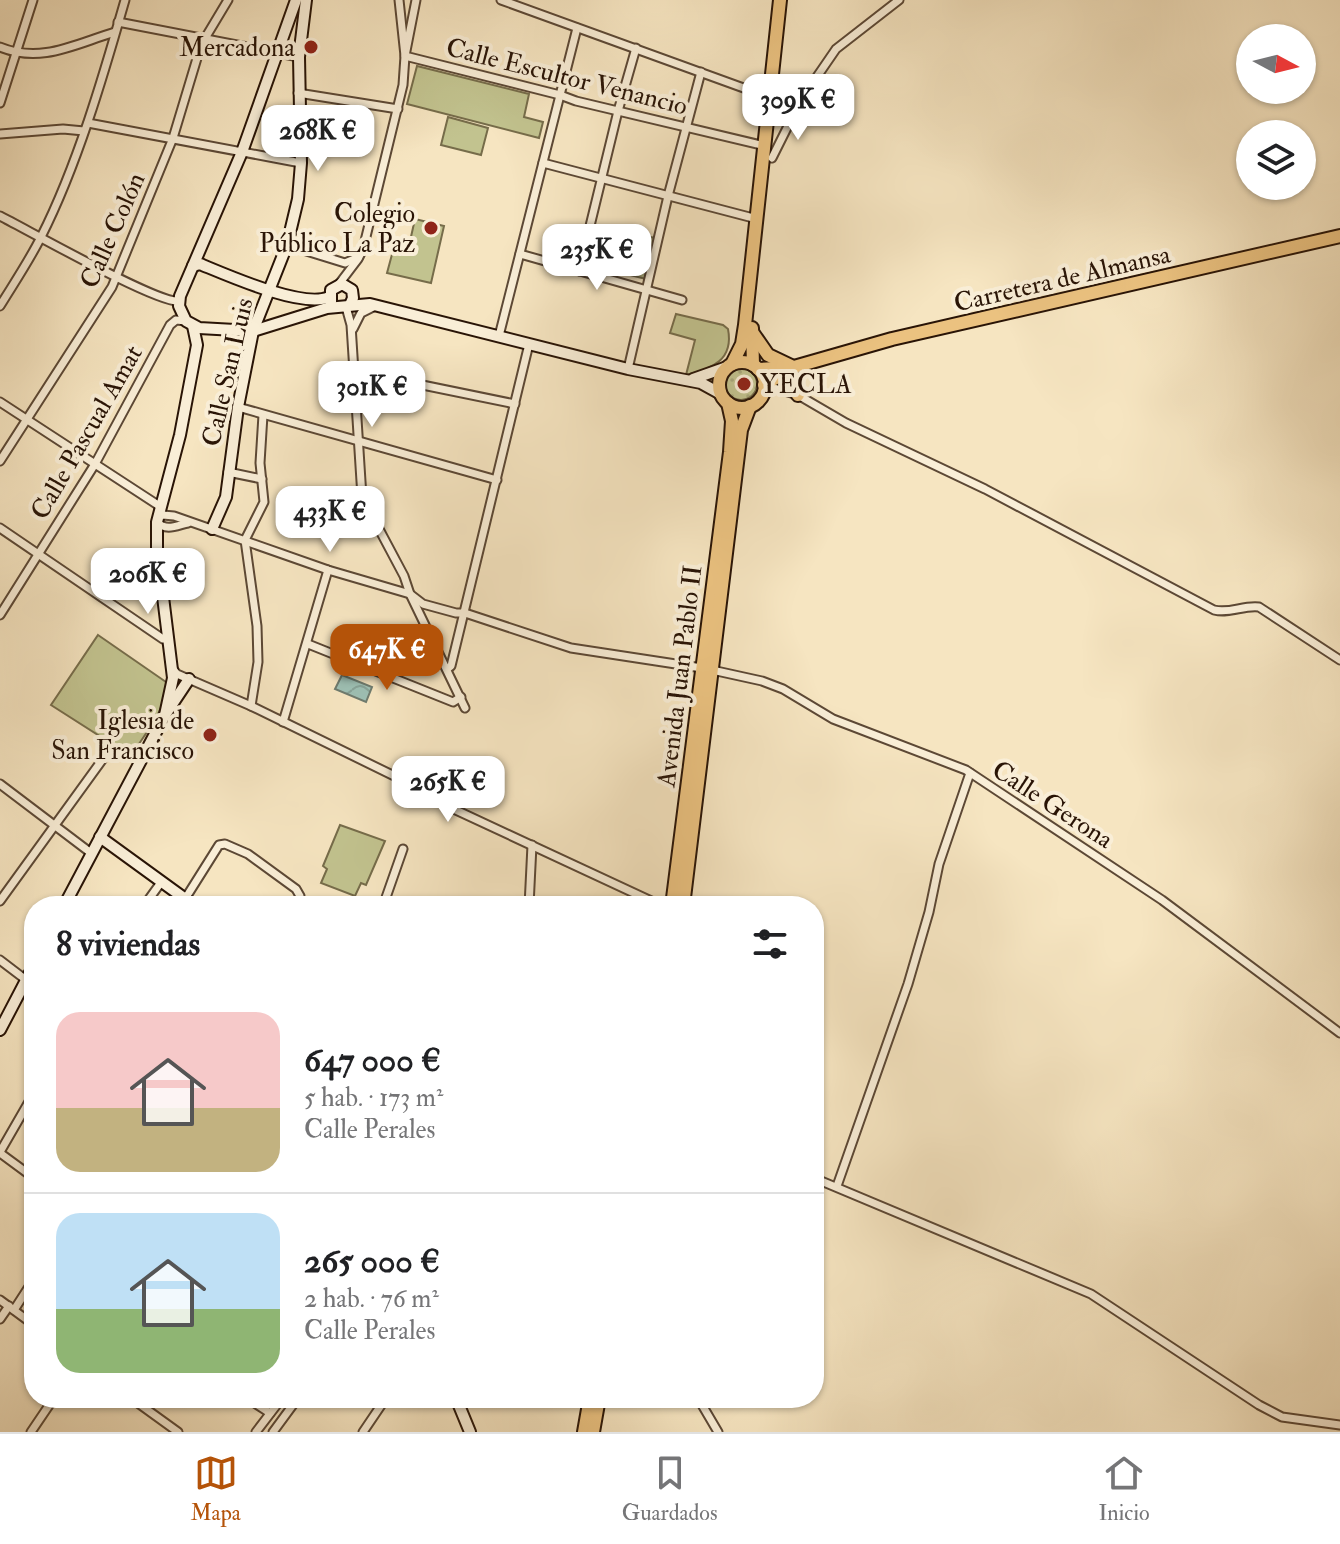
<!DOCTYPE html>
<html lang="es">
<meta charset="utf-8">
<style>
:root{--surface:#fff;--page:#f2f2f2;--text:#202124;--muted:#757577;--line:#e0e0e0;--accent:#b45309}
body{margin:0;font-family:"IM FELL Double Pica",serif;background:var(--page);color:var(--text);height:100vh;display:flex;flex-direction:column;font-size:30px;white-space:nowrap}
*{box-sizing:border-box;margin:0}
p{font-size:26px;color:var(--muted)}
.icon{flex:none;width:44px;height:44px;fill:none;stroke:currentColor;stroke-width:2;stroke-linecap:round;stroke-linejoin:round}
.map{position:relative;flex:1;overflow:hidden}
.sheet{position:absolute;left:24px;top:896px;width:800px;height:512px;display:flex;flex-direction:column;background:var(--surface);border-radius:32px;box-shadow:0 2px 6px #0004}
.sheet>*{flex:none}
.needle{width:52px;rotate:97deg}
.buttons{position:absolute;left:1236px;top:24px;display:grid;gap:16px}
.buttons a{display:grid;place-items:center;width:80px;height:80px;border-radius:50%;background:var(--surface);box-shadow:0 2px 6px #0004;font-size:40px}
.price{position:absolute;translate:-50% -68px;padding:0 18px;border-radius:16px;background:#fff;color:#222;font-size:26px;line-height:52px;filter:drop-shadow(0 2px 4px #0008)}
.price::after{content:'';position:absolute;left:50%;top:48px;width:24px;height:18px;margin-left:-12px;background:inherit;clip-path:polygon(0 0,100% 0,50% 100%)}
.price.active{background:var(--accent);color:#fff}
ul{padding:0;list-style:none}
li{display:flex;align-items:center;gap:24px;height:200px;padding:0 32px}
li+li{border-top:2px solid var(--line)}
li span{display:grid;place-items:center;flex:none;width:224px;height:160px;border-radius:24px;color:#555}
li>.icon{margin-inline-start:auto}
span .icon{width:96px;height:96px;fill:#fffc;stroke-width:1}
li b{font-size:34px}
h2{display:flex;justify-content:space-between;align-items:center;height:96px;padding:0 32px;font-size:34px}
.dock{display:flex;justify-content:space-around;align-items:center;height:112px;border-top:2px solid var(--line);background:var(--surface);font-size:22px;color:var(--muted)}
.dock a{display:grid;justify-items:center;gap:4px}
.dock .active{color:var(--accent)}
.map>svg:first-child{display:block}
.grass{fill:url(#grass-dots);stroke:#766c4a;stroke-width:2}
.green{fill:#c2c38f;stroke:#766c4a;stroke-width:2}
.water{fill:url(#water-waves);stroke:#6f7b6e;stroke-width:2}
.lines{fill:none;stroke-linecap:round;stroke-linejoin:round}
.minor-casing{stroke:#5c4835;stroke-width:11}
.secondary-casing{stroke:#291406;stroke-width:14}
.primary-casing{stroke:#291406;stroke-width:16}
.trunk-casing{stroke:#291406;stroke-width:16}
.minor{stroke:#f9eed7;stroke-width:7}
.secondary{stroke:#f9eed7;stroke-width:10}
.primary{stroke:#ebc280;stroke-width:12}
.trunk{stroke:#ebc280;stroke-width:12}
.poi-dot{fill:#8f2418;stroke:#f9eed7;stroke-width:3}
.labels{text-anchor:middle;stroke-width:8;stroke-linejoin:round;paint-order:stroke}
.poi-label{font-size:26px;fill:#291406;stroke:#f9eed7;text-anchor:end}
.street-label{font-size:26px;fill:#291406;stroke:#f9eed7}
</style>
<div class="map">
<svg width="1340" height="1432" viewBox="0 0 1340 1432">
<defs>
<pattern id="grass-dots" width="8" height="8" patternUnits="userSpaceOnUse" patternTransform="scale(2)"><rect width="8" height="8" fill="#c2c38f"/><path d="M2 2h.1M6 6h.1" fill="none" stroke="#a7a77a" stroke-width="1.8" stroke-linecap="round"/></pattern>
<pattern id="water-waves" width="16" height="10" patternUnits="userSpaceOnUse" patternTransform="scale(2)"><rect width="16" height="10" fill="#9dbfb3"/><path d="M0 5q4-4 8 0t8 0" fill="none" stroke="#87a398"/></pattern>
</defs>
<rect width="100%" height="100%" fill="#f6e5c1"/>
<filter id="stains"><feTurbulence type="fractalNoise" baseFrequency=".0025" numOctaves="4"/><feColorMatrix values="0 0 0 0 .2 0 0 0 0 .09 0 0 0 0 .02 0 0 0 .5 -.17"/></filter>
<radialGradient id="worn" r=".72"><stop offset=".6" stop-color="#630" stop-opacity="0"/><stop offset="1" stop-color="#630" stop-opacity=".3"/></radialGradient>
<circle class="grass" cx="741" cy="384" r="16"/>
<g class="green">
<path d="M417,66L529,94L524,117L543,122L539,138L407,104Z"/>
<path d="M448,117L488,128L481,155L441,145Z"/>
<path d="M415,219L444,226L431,283L387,273L394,247L408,250Z"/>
<path d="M592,224L655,238L646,279L583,263Z"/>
<path d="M676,314L723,325L728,329C734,360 712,369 686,375L695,340L670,333Z"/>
<path d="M98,635L166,682C169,707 143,736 131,756L51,705Z"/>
<path d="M340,825L385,841L366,885L361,883L355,896L321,883L327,869L323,866Z"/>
</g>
<path class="water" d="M342,675L372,687L366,702L335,689Z"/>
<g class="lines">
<defs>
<g id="minor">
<path d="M416,0L405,56L560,95L576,101L765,146"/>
<path d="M501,0L763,95L771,99L782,115L793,114"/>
<path d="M118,22L299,57"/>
<path d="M0,47C41,64 75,44 115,32"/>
<path d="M298,93L398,109"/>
<path d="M0,103L33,0"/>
<path d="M88,123L301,163"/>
<path d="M0,134L63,129L84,131"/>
<path d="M772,158L801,100L836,49L899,0"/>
<path d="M543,163L757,219"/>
<path d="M0,216C28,230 158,304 179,301"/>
<path d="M287,245L345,263L359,257L363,249L403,85L405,56L399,0"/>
<path d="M520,254L682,300"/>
<path d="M579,271L618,111L636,48"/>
<path d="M339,284L358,259"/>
<path d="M0,306C14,283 29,261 41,237C77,166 103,77 125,0"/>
<path d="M346,307L351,325L362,497L404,576L410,594L465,708"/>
<path d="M353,329L361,313L373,307"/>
<path d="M499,336L577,28"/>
<path d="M628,369L668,196L701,72"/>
<path d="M354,371L515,404"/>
<path d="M764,385L798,395L846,423L985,489L1214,610C1230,614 1243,605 1259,607L1340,660"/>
<path d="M0,402L161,507"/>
<path d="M238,407L497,480"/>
<path d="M0,461L112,287L173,138L201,45L228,0"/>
<path d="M228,472L262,479"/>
<path d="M158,517L163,515L174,516L328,570L410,594L423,604L456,613H465L571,648L702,668"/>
<path d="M157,522C166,532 178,525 188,523"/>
<path d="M0,528L163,639L168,638"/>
<path d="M0,615L95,464L170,325L176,320L186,321"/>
<path d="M308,644L453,702L461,697"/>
<path d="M172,668L177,674L251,706L423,790L445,805L662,906"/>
<path d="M447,669L451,666L529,344"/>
<path d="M712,670L762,681L783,689L833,719L966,770L1162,900L1340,1033"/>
<path d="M251,706L258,662L257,626L245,540L264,502L260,463L263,415"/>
<path d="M283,722L328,570"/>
<path d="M0,784L91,853"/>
<path d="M185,899L219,845L225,844L248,854L296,889L300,896L298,906"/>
<path d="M0,901L105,756"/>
<path d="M144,906L162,881"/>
<path d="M383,906L403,849"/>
<path d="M529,906L532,845"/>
<path d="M0,960L34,986"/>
<path d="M0,1152L34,1093"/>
<path d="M0,1153L34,1178"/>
<path d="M814,1178L1091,1294L1259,1405L1282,1417L1340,1425"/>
<path d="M837,1186L908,984L929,912L939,864L970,773"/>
<path d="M0,1300L34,1325"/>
<path d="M14,1310L34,1279"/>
<path d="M0,1319L9,1306"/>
<path d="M131,1398L178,1432"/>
<path d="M247,1398L270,1413"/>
<path d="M698,1398L718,1432"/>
<path d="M31,1432L54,1398"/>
<path d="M256,1432L282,1398"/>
<path d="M273,1432L298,1398"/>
<path d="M363,1432L386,1398"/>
</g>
<g id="secondary">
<path d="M296,0L242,152L180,296L179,306L186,321L199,328L253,331L327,308L370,304L628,369L701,383L721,394"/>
<path d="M193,266L200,264C227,275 303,309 329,297"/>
<path d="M331,302V290L342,284L352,290L353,298L350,305"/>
<path d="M693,379L727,367"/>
<path d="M212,529L226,497L238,407L253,331L287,245L298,199L301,163L299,57L306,0"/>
<path d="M165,715L173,678L157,548V522L180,435L197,345L193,326"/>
<path d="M100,837L195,906"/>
<path d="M64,906L165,715L189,679"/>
<path d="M0,1030L34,965"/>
<path d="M456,1398L470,1432"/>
</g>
<g id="primary">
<path d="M752,328L753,365"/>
<circle cx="742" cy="385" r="23"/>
<path d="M732,364L742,344L745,325L780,0"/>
<path d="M672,906L730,452L732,421L728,403"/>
<path d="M683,906L741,430L750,406"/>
<path d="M584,1432L590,1398"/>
<path d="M593,1432L599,1398"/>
</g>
<g id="trunk">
<path d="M752,332L768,355L791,366"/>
<path d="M794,367L790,374L789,382L798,395"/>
<path d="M758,369L794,367L892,339L1340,236"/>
<path d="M764,385L789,370"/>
</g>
</defs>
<use href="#minor" class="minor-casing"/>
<use href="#secondary" class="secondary-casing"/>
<use href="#primary" class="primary-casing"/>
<use href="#trunk" class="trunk-casing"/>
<use href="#minor" class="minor"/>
<use href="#secondary" class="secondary"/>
<use href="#primary" class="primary"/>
<use href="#trunk" class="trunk"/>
</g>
<g class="poi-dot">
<circle cx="311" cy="47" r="8"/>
<circle cx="431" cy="228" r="8"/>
<circle cx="744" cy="384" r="8"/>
<circle cx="210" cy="735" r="8"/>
</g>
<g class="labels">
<g class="poi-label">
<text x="295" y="56">Mercadona</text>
<text x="415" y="222">Colegio<tspan x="415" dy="30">Público La Paz</tspan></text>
<text x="760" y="393" text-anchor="start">YECLA</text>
<text x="194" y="729">Iglesia de<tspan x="194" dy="30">San Francisco</tspan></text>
</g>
<g class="street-label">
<text transform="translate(567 76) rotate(14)" y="9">Calle Escultor Venancio</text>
<text transform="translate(112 230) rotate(-66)" y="9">Calle Colón</text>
<text transform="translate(1062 278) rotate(-13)" y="9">Carretera de Almansa</text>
<text transform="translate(227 372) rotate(-77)" y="9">Calle San Luis</text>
<text transform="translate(86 432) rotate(-60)" y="9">Calle Pascual Amat</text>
<text transform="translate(679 676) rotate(-83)" y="9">Avenida Juan Pablo II</text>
<text transform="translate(1053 804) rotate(33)" y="9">Calle Gerona</text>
</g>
</g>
<rect width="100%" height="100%" filter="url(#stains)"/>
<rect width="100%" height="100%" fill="url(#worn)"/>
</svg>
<div class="buttons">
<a><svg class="needle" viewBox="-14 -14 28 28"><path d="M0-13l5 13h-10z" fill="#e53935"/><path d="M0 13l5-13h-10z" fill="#757577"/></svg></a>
<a><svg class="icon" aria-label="layers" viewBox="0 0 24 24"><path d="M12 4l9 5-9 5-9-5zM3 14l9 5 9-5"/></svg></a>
</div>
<b class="price" style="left:798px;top:142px">309K €</b>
<b class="price" style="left:318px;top:173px">268K €</b>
<b class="price" style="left:597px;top:292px">235K €</b>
<b class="price" style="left:372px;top:429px">301K €</b>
<b class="price" style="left:330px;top:554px">433K €</b>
<b class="price" style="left:148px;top:616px">206K €</b>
<b class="price active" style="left:387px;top:692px">647K €</b>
<b class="price" style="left:448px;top:824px">265K €</b>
<section class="sheet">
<h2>8 viviendas<svg class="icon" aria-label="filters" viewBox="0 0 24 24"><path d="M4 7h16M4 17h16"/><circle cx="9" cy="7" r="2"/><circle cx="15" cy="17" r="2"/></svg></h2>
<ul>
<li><span style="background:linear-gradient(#f6c9c9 60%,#c2b280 0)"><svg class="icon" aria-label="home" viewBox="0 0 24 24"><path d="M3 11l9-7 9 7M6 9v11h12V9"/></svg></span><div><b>647 000 €</b><p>5 hab. · 173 m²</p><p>Calle Perales</p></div></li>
<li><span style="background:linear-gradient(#bfe0f5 60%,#8fb573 0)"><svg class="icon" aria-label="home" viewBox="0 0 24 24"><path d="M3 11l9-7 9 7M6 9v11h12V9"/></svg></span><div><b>265 000 €</b><p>2 hab. · 76 m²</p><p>Calle Perales</p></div></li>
</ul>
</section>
</div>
<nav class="dock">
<a class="active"><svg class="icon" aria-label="map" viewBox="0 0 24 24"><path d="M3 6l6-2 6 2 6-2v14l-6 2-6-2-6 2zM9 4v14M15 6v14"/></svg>Mapa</a>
<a><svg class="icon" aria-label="saved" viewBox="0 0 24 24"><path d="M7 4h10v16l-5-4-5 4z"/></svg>Guardados</a>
<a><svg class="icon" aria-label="home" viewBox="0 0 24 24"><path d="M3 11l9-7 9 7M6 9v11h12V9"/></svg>Inicio</a>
</nav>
